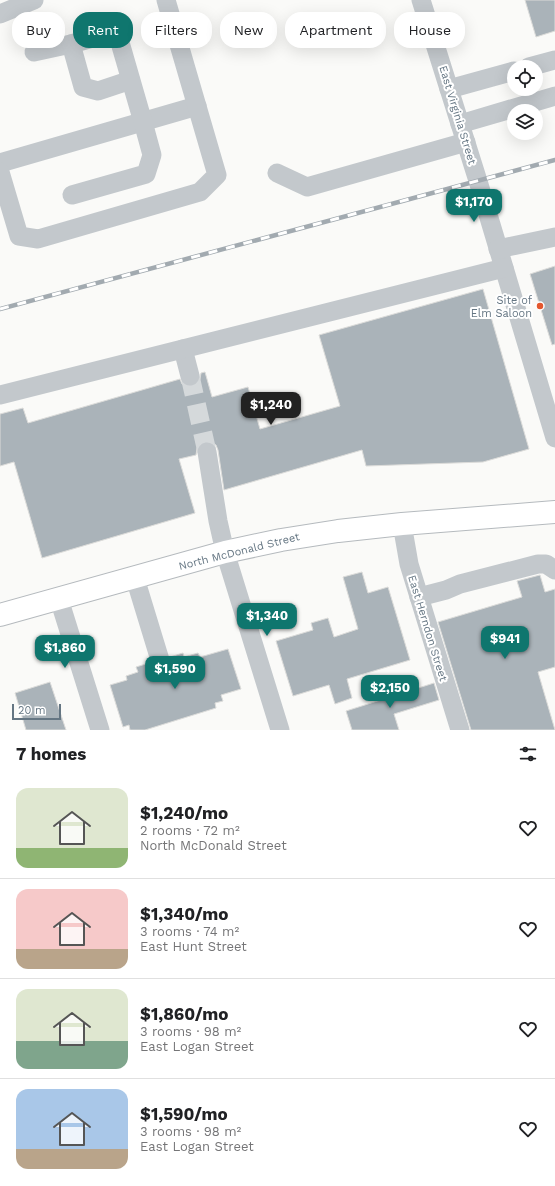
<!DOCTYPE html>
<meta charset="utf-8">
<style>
:root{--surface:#fff;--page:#f6f6f6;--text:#202124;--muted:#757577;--line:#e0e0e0;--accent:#0f766e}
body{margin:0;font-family:"Work Sans",sans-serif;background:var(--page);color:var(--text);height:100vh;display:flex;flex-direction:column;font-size:15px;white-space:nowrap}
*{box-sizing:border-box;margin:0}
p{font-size:13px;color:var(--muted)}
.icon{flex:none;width:22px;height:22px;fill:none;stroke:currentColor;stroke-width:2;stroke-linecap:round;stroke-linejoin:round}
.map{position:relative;height:730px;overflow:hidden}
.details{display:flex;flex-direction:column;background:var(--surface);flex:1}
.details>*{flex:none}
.hud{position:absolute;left:12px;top:12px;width:531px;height:36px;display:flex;gap:8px}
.tools{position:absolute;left:507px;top:60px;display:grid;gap:8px}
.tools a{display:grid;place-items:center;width:36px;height:36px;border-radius:50%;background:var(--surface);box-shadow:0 4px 16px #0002;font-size:20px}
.scale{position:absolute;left:12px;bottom:10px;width:49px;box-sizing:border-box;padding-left:4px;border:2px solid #657683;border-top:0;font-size:11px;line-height:14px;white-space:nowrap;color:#657683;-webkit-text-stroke:3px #fff;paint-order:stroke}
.price{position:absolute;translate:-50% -34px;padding:0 9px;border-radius:8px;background:var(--accent);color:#fff;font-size:13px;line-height:26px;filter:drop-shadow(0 1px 2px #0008)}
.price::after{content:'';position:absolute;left:50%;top:24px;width:12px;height:9px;margin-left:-6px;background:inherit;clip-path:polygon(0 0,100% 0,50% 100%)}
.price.on{background:#222;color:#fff}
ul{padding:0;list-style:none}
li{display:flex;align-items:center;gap:12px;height:100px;padding:0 16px}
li+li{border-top:1px solid var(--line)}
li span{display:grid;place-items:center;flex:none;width:112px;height:80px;border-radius:12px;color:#555}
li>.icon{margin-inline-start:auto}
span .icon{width:48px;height:48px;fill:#fffc;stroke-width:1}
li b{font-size:17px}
h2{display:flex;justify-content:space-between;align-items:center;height:48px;padding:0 16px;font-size:17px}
.chip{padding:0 14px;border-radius:16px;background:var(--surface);box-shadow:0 4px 16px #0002;font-size:14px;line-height:36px}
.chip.on{background:var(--accent);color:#fff}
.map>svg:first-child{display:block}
.building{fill:#aab3b9;stroke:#dcdcda}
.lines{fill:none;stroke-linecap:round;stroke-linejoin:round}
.minor-tunnel{stroke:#d5d9db;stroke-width:19;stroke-dasharray:19 10;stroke-linecap:butt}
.major-casing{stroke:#b5babe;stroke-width:24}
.minor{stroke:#c3c8cc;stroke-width:19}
.major{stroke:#fff;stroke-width:22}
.rail-casing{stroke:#a2aab0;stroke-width:4.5}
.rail{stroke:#fff;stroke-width:3;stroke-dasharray:9;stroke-linecap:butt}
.poi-dot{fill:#e4572e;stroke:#fff;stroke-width:1.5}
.labels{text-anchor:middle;stroke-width:4;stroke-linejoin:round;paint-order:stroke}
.street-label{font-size:11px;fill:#657683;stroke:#fff}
.poi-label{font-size:11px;fill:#657683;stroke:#fff;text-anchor:end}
</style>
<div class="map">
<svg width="555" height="730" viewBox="0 0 555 730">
<rect width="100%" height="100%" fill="#fafaf8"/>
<g class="building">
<path d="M525,0H555V31L536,37Z"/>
<path d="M555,266V344L552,345L530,274Z"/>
<path d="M483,289L529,449L483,462L366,466L362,450L224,490L218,450L216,445L211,442L205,441L200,443L197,448L196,455L179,459L195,513L42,558L14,462L0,466V414L23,408L28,423L180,379L182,384L187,386H193L198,384L200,379L201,373L205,372L212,397L248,387L260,429L340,406L319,335Z"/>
<path d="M362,572L368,593L388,587L410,660L347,679L352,698L335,704L329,685L293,696L276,641L313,630L311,623L328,618L334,637L358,629L343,577Z"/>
<path d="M540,575L545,592L555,589V667L538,672L555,730H471L438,622L522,597L517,581Z"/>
<path d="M228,649L241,689L221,695L223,701L215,703L216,708L145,730H130L129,725L123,727L110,685L127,680L126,676L138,672L136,667L149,663L153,668L157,671H163L168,667L171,662L170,657L183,653L184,657L198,653L200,657Z"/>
<path d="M50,682L66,730H26L15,693Z"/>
<path d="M434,683L439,700L394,714L399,730H352L346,711Z"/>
</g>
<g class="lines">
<path class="minor-tunnel" d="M190,376L207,452"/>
<defs>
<path id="major" d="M0,615L225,552L281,540L338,531L402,524L555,512"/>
</defs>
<use href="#major" class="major-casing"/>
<g class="minor">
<path d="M421,0L478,181L555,438"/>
<path d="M0,14L34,0"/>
<path d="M34,52L71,44"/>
<path d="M529,67L555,60"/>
<path d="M449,89L514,71"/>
<path d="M460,124L555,96"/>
<path d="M0,163L197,106"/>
<path d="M0,172L19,236L38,239L200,192L217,175L166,0"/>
<path d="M277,173L307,187L466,142"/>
<path d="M72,195L146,174L152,155L143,122L119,39L107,34L71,44L83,87L98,91L131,80"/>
<path d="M498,249L555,237"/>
<path d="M183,349L190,376"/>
<path d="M0,395L504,268"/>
<path d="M207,452L218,521L225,552L280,730"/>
<path d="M402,524L409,564L460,730"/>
<path d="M135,578L160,660"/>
<path d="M419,597L446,590L460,584L538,564H546L555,570"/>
<path d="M59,599L100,730"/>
</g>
<use href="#major" class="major"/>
<defs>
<path id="rail" d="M0,309L555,160"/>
</defs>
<use href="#rail" class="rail-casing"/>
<use href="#rail" class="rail"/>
</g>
<circle class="poi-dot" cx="540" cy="306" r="4"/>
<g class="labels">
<g class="street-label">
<text transform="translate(458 115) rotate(73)" y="4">East Virginia Street</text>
<text transform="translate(239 551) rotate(-14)" y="4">North McDonald Street</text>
<text transform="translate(428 628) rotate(73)" y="4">East Herndon Street</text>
</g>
<g class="poi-label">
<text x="532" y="304">Site of<tspan x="532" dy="13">Elm Saloon</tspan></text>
</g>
</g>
</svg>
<div class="tools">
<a><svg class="icon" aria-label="locate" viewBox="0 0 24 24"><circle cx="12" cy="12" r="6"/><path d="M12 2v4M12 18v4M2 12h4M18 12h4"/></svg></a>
<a><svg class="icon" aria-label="layers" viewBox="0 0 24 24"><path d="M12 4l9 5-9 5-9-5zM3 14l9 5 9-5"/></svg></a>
</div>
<div class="scale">20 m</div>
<b class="price" style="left:474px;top:223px">$1,170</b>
<b class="price on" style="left:271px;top:426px">$1,240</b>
<b class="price" style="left:267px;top:637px">$1,340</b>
<b class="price" style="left:505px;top:660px">$941</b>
<b class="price" style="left:65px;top:669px">$1,860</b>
<b class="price" style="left:175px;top:690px">$1,590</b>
<b class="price" style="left:390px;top:709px">$2,150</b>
<div class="hud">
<a class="chip">Buy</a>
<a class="chip on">Rent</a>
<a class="chip">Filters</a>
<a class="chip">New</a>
<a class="chip">Apartment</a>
<a class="chip">House</a>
</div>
</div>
<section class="details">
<h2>7 homes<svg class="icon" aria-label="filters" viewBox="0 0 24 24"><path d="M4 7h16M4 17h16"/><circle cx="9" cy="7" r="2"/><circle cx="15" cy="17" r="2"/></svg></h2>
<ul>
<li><span style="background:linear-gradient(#dfe7d0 75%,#8fb573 0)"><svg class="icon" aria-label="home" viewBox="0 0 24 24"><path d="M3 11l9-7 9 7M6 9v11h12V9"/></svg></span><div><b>$1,240/mo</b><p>2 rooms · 72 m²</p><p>North McDonald Street</p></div><svg class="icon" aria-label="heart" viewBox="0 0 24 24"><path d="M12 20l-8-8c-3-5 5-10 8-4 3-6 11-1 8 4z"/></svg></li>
<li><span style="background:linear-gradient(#f6c9c9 75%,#b9a48a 0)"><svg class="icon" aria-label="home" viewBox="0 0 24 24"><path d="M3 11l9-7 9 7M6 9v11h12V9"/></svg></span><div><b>$1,340/mo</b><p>3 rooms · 74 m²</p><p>East Hunt Street</p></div><svg class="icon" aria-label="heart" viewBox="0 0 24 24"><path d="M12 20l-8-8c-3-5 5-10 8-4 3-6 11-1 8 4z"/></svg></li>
<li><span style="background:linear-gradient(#dfe7d0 65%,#7fa58c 0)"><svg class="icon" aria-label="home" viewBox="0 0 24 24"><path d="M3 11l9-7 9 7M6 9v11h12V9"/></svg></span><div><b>$1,860/mo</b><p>3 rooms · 98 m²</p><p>East Logan Street</p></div><svg class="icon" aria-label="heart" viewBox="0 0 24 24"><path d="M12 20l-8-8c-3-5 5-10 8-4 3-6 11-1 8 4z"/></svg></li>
<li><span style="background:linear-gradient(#a9c7e8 75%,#b9a48a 0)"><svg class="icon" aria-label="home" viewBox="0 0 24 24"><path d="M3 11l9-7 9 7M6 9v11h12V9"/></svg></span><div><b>$1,590/mo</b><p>3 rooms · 98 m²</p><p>East Logan Street</p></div><svg class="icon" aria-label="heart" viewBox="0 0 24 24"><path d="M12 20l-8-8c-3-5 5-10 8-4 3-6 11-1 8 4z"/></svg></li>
</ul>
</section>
